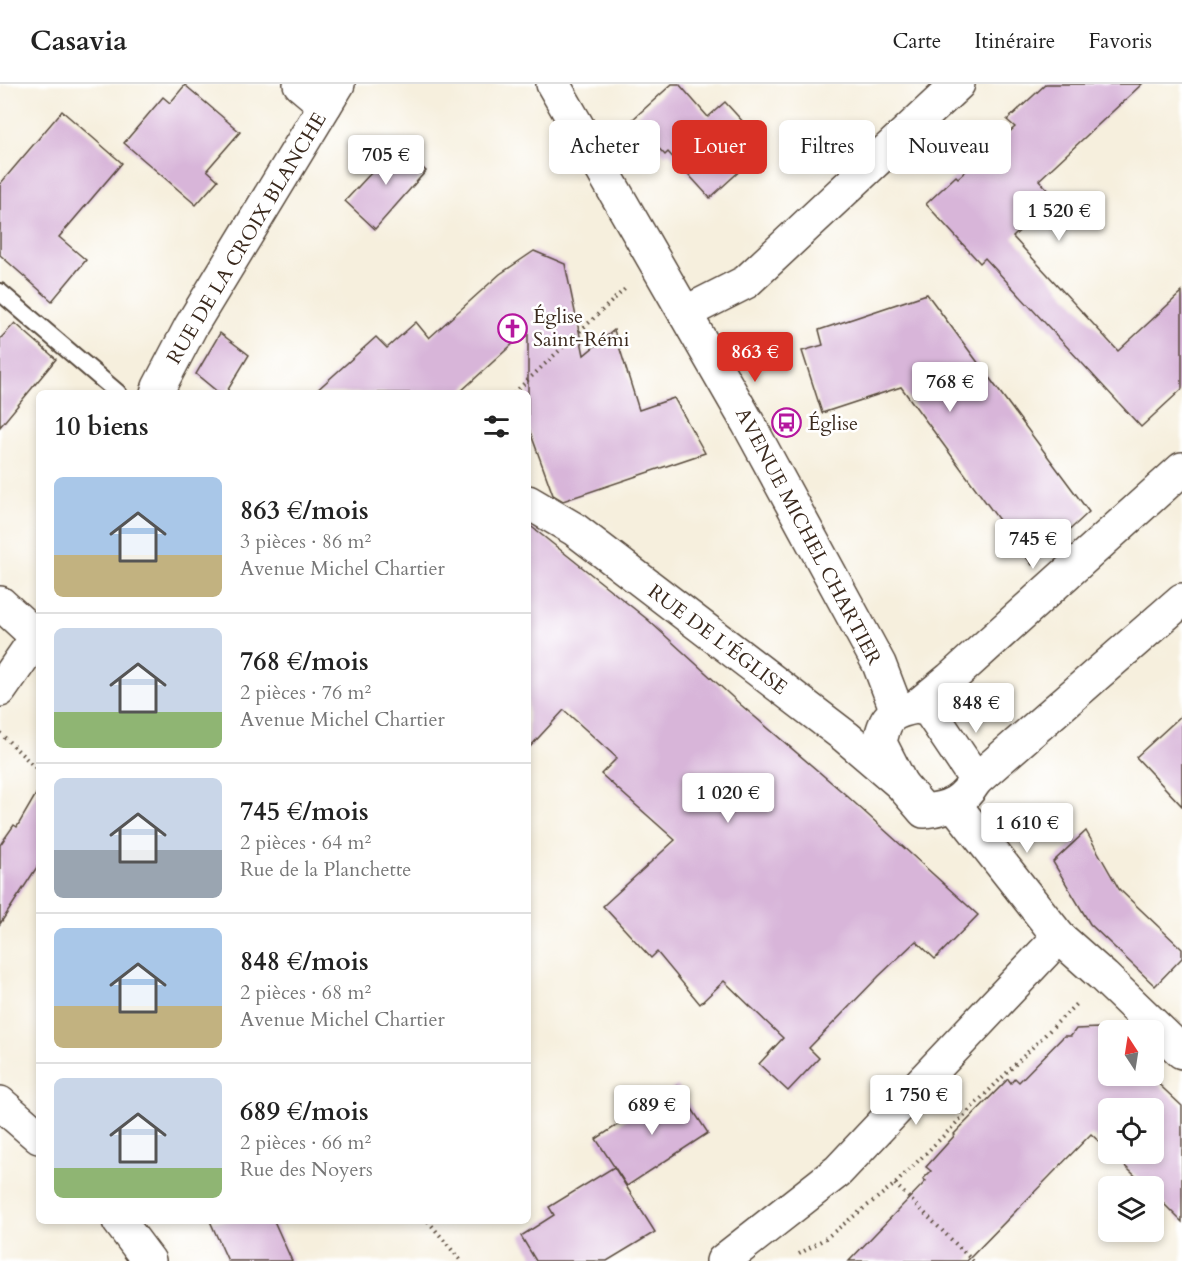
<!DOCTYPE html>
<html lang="fr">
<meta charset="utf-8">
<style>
:root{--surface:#fff;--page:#f6f6f6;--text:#222;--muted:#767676;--line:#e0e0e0;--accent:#d93025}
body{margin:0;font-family:Cardo,serif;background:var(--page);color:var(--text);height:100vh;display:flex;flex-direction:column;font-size:22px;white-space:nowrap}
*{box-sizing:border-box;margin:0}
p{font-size:20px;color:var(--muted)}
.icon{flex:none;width:33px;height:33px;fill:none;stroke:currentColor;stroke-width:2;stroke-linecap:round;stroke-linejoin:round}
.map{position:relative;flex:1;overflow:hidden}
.drawer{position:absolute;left:36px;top:306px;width:495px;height:834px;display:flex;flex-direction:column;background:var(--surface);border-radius:9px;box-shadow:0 3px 9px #0003}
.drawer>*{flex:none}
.banner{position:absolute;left:549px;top:36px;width:543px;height:54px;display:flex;gap:12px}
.needle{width:39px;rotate:348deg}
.controls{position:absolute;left:1098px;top:936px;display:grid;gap:12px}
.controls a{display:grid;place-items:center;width:66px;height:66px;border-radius:9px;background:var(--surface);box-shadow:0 3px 9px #0003;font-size:30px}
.price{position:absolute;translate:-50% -51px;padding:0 14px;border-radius:6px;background:#fff;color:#222;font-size:20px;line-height:39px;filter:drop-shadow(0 2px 3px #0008)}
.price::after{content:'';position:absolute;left:50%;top:36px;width:18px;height:14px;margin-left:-9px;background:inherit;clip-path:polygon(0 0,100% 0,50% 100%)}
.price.current{background:var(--accent);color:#fff}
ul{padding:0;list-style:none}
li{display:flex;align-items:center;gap:18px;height:150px;padding:0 18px}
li+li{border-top:2px solid var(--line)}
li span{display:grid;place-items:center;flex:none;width:168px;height:120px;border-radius:9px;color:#555}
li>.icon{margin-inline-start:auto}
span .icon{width:72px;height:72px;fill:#fffc;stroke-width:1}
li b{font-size:26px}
h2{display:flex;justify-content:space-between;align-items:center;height:72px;padding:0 18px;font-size:26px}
.tag{padding:0 21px;border-radius:9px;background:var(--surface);box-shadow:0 3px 9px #0003;font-size:21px;line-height:54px}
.tag.current{background:var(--accent);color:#fff}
header{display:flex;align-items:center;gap:36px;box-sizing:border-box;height:84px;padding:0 30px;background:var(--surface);border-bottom:2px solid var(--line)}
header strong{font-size:28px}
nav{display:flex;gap:33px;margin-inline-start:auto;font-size:21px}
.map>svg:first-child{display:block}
.building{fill:#d8b5d9}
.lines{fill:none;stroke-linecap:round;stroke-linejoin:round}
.service-casing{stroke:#57483b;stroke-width:20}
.minor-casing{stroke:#57483b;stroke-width:36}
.secondary-casing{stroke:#57483b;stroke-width:36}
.path{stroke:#57483b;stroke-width:4;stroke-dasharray:1.5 4.5;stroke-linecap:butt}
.service{stroke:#fff;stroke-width:16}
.minor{stroke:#fff;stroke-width:33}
.secondary{stroke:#fff;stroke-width:33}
.labels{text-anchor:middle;stroke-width:5;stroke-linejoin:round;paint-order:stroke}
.street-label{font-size:20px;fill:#3b2a1e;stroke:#fff}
.poi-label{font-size:20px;fill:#3b2a1e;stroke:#fff;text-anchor:start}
</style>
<header>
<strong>Casavia</strong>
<nav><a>Carte</a><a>Itinéraire</a><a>Favoris</a></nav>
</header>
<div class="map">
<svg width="1182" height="1177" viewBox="0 0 1182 1177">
<rect width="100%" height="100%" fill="#fff"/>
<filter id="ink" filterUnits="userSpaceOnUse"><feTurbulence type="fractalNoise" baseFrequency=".0167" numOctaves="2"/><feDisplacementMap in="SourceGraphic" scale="12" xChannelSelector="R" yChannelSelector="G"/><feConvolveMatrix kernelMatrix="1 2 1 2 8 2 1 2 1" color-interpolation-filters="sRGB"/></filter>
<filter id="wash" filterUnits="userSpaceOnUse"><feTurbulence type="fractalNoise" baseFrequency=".008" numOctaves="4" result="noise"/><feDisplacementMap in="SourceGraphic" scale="24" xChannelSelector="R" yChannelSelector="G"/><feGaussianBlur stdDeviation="1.35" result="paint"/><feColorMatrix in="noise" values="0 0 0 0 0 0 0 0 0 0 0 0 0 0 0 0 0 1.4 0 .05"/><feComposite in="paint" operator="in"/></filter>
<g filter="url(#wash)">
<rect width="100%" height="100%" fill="#f6efdd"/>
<g id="blocks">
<g class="building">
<path d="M672,0H679L708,33L725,18L766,63L710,114L668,68L665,71L632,36Z"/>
<path d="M1046,0H1142L1039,96L1055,113L1013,153L1118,267L1182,208V305L1141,343L985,174L980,179L926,120L956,92L958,94L1015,43L1007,36Z"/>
<path d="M185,1L240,48L207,86L218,96L196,121L124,59L163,13L170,19Z"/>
<path d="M62,27L122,79L59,153L86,176L52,217L0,171V100Z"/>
<path d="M398,60L426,87L375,145L345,117Z"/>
<path d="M534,167L565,180L584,271L614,246L639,326L674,314L705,369L563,417L553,411L528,342V246L459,309H314L376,253L387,264L416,238L429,254L500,190Z"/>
<path d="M927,210L1089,428L1032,481L901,303L822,329L802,267L823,261L819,246Z"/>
<path d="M15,239L56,275L0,343V255Z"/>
<path d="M220,249L249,271L226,309H219L196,290Z"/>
<path d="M528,440L647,535L741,621L846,711L978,831L935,875L916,857L879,892L809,964L819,974L788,1007L759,980L783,954L724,897L700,920L657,868L651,874L603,822L675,756L601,690L617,674L564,626L528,665Z"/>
<path d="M1182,631V722L1136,673Z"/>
<path d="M39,705V780L0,840V761L14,741L17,743Z"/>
<path d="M1086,747L1119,805L1182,865V874L1155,902L1090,840L1053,778Z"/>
<path d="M1099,944L1108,954V992H1150L1182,1022V1138L1154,1110V1102H1146L1112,1070H1154V1024H1108V1066L1091,1050L967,1177H849L926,1097L923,1095L931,1087L926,1083L955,1051L954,1050L1008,995L1011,999L1015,994L1019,998L1064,952H1071L1076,945Z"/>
<path d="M677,1002L708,1049L627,1102L596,1055Z"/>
<path d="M614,1083L655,1148L607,1177H536L521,1152L554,1131L549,1123Z"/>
<path d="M210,1137H274L292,1177H228Z"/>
</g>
</g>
</g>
<g filter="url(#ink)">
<use href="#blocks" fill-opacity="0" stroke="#57483b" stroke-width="1.5"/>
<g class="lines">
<defs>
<path id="service" d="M0,208L118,309"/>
<g id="minor">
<path d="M300,0L325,21"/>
<path d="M685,229L746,198L958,0"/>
<path d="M157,309L159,303L191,242L338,0"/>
<path d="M528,418L574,445L846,653L901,700"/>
<path d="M0,519L37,553"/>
<path d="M0,606L39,550"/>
<path d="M916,623L950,595L1182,385"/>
<path d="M976,696L1182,516"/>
<path d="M0,1019L39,1053"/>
<path d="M119,1137L149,1177"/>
<path d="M723,1177L838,1087L1059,853"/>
</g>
<g id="secondary">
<path d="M553,0L748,339L879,580L897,627"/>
<path d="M916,623L929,626L976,696C962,718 951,724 924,727L901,700L880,659C885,633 890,628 916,623Z"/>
<path d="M954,720L1059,853L1104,893L1182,968"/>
</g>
</defs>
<use href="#service" class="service-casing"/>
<use href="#minor" class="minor-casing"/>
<use href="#secondary" class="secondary-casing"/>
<g class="path">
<path d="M514,309L627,203"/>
<path d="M0,649L39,687"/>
<path d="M895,1100L973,1177"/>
<path d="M428,1137L461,1177"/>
<path d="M799,1170L826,1154L895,1100L1076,920"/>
</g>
<use href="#service" class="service"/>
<use href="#minor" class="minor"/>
<use href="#secondary" class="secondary"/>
</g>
</g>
<defs>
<symbol id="church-ring" viewBox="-11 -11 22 22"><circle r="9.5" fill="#fff" stroke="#b5179e" stroke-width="1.5"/><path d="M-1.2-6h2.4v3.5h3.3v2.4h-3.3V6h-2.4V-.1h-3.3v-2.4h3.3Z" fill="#b5179e"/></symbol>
<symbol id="bus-ring" viewBox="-11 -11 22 22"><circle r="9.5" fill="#fff" stroke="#b5179e" stroke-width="1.5"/><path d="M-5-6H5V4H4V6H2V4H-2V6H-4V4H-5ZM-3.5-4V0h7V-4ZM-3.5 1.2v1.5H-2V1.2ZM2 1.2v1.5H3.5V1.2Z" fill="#b5179e"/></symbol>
</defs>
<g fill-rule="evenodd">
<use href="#church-ring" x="496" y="228" width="33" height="33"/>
<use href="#bus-ring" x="770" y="322" width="33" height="33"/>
</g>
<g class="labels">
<g class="street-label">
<text transform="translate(246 154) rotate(-59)" y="7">RUE DE LA CROIX BLANCHE</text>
<text transform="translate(809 452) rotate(62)" y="7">AVENUE MICHEL CHARTIER</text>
<text transform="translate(718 555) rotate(37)" y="7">RUE DE L'ÉGLISE</text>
</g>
<g class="poi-label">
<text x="533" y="239">Église<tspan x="533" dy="23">Saint-Rémi</tspan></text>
<text x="808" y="346">Église</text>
</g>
</g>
</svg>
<div class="controls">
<a><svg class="needle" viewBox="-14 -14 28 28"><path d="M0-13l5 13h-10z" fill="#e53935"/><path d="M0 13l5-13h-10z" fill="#767676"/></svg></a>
<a><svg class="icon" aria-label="locate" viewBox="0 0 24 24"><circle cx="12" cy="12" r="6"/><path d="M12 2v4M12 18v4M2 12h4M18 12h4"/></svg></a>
<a><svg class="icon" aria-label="layers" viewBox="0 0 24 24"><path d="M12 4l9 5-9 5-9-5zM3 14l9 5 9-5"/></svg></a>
</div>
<b class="price" style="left:386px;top:102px">705 €</b>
<b class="price" style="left:1059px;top:158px">1 520 €</b>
<b class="price current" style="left:755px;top:299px">863 €</b>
<b class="price" style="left:950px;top:329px">768 €</b>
<b class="price" style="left:1033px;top:486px">745 €</b>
<b class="price" style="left:976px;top:650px">848 €</b>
<b class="price" style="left:728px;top:740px">1 020 €</b>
<b class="price" style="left:1027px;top:770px">1 610 €</b>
<b class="price" style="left:916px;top:1042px">1 750 €</b>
<b class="price" style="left:652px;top:1052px">689 €</b>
<div class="banner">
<a class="tag">Acheter</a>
<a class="tag current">Louer</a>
<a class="tag">Filtres</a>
<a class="tag">Nouveau</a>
</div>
<section class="drawer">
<h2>10 biens<svg class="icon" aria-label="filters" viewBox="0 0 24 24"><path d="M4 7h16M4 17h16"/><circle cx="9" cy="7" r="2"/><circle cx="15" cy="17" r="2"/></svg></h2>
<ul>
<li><span style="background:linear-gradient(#a9c7e8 65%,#c2b280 0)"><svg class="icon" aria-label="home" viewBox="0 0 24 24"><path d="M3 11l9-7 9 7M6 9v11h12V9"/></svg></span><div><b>863 €/mois</b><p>3 pièces · 86 m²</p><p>Avenue Michel Chartier</p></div></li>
<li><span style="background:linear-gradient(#c9d6e8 70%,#8fb573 0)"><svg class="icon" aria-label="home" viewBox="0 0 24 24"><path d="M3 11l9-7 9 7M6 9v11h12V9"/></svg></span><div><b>768 €/mois</b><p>2 pièces · 76 m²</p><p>Avenue Michel Chartier</p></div></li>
<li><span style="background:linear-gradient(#c9d6e8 60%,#9aa5b1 0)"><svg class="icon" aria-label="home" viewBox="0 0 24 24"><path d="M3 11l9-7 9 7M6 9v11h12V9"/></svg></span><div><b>745 €/mois</b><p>2 pièces · 64 m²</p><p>Rue de la Planchette</p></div></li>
<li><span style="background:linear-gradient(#a9c7e8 65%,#c2b280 0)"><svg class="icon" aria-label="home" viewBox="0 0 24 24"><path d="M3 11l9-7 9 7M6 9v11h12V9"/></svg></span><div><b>848 €/mois</b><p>2 pièces · 68 m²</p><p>Avenue Michel Chartier</p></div></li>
<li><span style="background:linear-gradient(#c9d6e8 75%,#8fb573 0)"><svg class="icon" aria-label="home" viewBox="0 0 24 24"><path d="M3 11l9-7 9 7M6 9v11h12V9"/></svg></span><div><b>689 €/mois</b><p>2 pièces · 66 m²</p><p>Rue des Noyers</p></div></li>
</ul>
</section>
</div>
